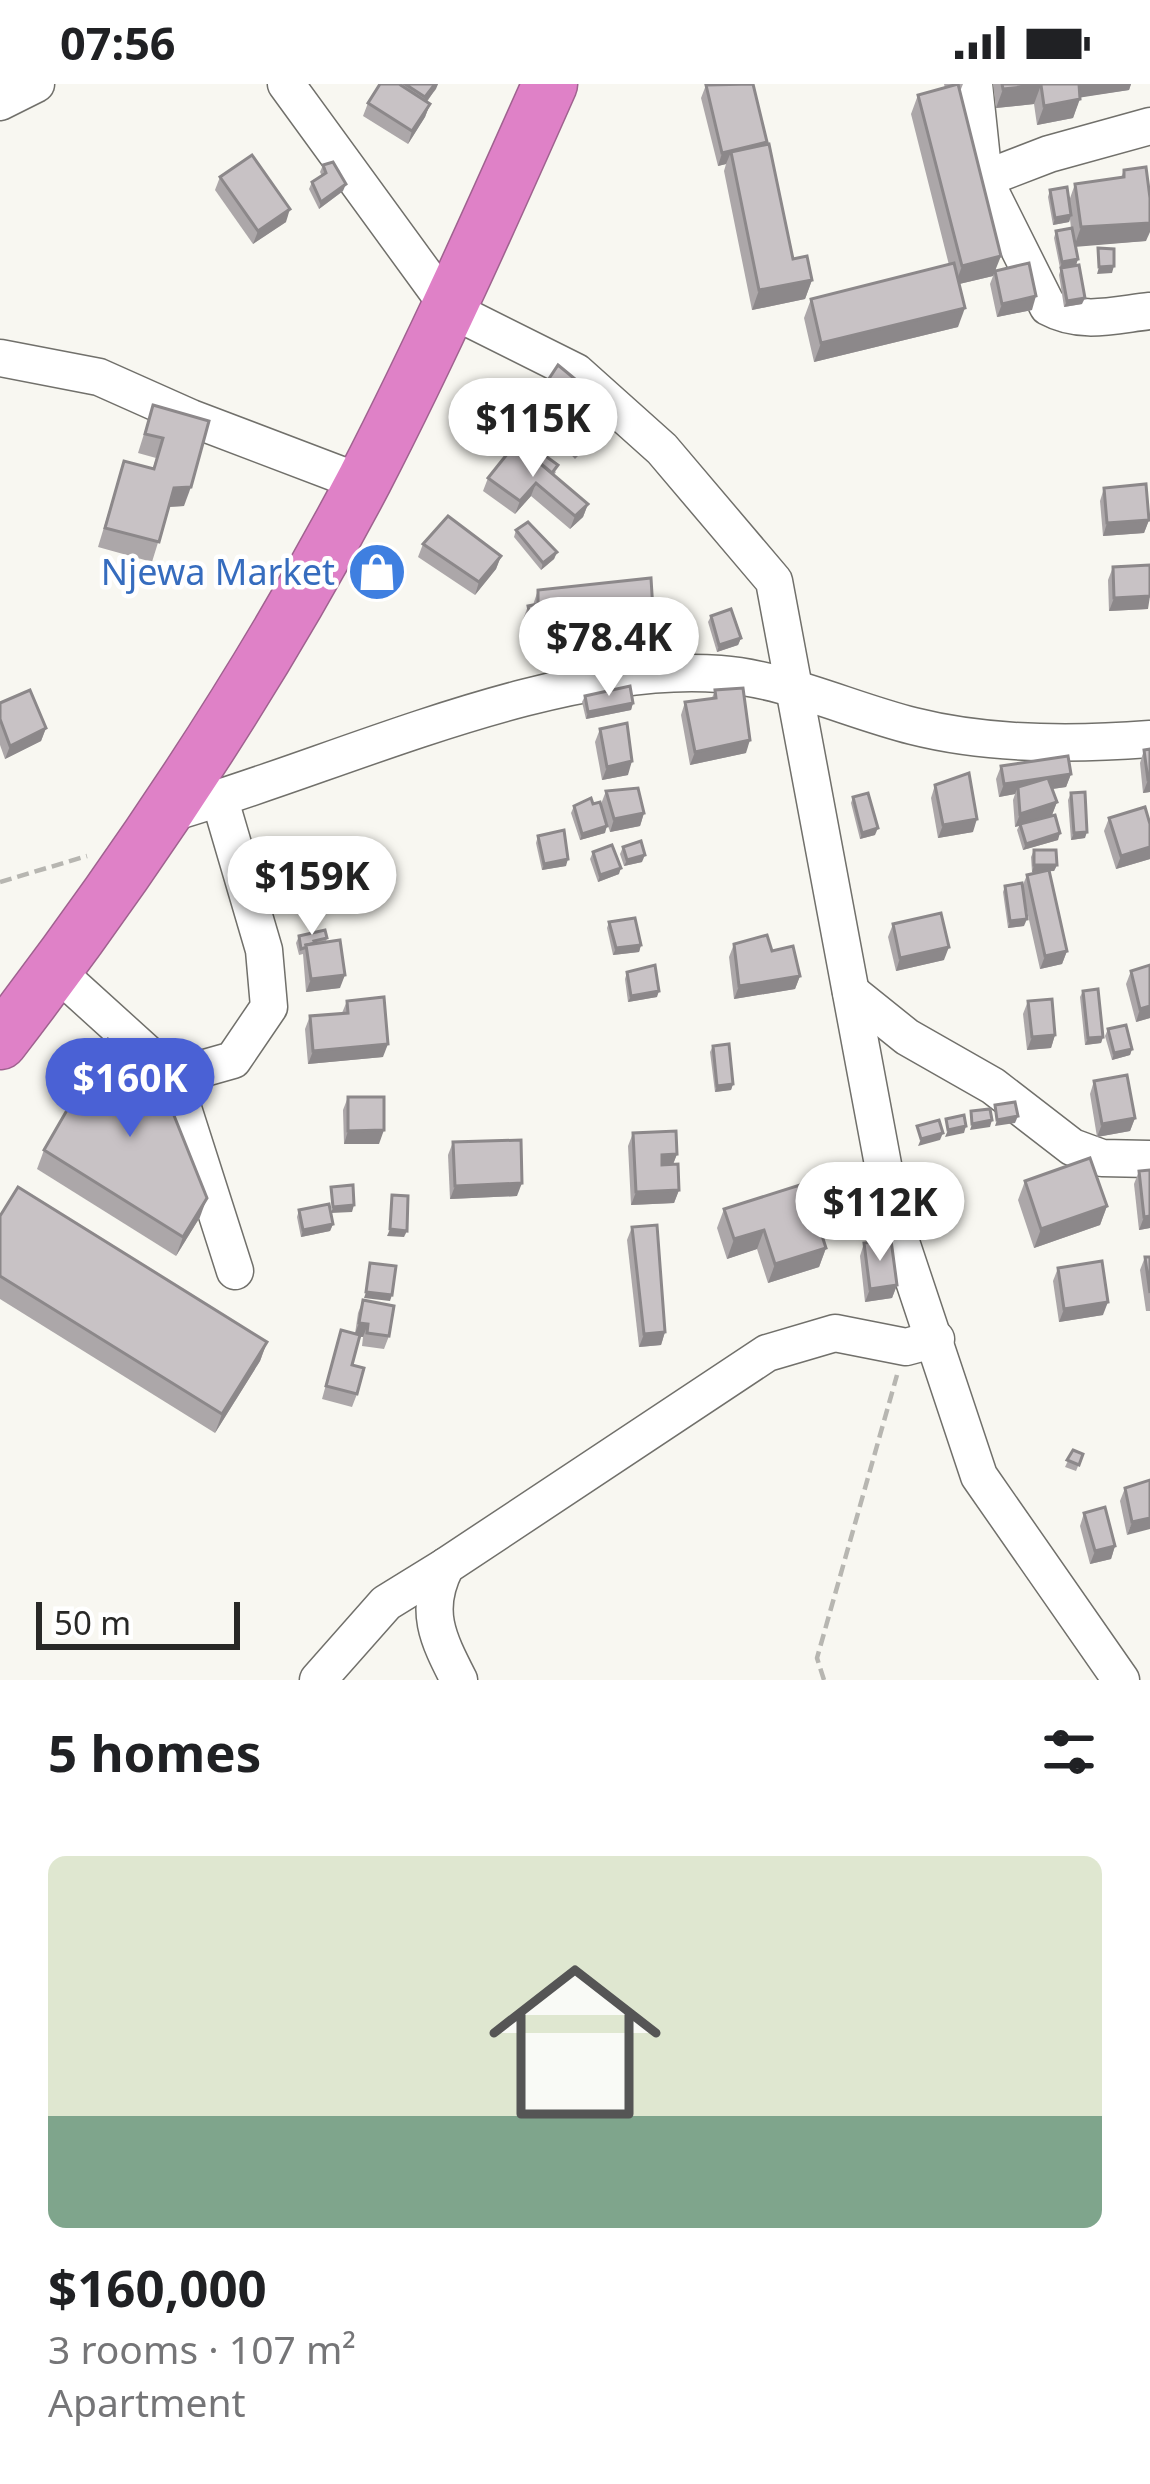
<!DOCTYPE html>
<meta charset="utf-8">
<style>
:root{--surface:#fff;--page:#f6f6f6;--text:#202124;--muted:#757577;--accent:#4a61d5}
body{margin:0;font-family:"Noto Sans",sans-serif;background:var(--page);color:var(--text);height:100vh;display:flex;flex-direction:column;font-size:45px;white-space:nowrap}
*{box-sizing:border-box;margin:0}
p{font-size:39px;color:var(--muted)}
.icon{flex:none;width:66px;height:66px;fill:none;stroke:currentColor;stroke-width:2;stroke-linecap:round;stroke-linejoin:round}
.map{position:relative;height:1596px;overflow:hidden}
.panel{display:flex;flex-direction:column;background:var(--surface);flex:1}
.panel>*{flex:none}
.scale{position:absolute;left:36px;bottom:30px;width:204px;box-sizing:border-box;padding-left:12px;border:6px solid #282826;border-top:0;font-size:33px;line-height:42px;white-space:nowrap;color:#282826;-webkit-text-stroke:9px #fff;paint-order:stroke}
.price{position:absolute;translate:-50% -102px;padding:0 27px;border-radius:42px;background:#fff;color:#222;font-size:39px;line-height:78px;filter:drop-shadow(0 3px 6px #0008)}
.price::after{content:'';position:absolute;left:50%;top:72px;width:36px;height:27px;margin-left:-18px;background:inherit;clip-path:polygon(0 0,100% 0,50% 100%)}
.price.current{background:var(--accent);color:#fff}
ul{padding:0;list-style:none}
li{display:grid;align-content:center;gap:24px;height:636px;padding:0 48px}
li span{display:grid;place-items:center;height:372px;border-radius:18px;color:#555}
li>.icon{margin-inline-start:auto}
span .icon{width:216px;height:216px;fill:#fffc;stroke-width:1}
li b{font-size:51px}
h2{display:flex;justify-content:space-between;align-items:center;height:144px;padding:0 48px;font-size:51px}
.status{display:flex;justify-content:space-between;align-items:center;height:84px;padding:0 60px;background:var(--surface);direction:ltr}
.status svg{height:33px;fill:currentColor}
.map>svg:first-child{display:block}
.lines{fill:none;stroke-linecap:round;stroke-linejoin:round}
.minor-casing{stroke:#71706b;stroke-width:39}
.highway-casing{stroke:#9f628f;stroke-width:57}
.path{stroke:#b7b6b1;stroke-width:4.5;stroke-dasharray:12 6;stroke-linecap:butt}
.minor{stroke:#fff;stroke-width:36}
.highway{stroke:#df81c7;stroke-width:54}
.wall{fill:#aca7a9}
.shaded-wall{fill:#8c888a}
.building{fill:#c8c2c5;stroke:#8c888a;stroke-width:3}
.labels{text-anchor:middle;stroke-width:9;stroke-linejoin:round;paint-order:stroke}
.shop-label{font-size:36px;fill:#366cbe;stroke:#fff;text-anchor:end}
</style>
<div class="status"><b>07:56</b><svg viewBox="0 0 49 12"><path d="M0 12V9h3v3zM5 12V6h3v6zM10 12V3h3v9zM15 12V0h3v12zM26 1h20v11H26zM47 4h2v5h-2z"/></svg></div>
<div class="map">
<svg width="1150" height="1596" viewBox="0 0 1150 1596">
<rect width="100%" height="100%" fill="#f8f7f1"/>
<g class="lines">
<defs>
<g id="minor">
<path d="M286,0L450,225L576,288L662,365L774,497L893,1134L979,1392L1121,1596"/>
<path d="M974,0L984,95"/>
<path d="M0,18L36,0"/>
<path d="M1150,42L1049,70L984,95L1048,223C1081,241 1114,231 1150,227"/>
<path d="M0,274L99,293L191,334L362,399"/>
<path d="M164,731C329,685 550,577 720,590C786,595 849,626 913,642C988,661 1074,661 1150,655"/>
<path d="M55,886L173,993L235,1187"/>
<path d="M851,908L907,953L993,1002L1072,1063L1102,1074L1150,1075"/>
<path d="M173,993L233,976L269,923L264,866L220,716"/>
<path d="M318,1596L386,1519L446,1482"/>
<path d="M459,1596C438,1555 423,1526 446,1482L767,1269L835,1249L906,1263L936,1255"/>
</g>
<path id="highway" d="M0,958C136,781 261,593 365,395C432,265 491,133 550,0"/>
</defs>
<use href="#minor" class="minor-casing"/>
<use href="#highway" class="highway-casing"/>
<g class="path">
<path d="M0,798L87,772"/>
<path d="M824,1596L817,1574L897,1291"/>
</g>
<use href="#minor" class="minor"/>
<use href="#highway" class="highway"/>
</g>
<g class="wall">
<path d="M380,0H438L427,18L430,20L425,33L408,60L363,32L368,19Z"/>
<path d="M944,0H963L961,5H959L996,186L1032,226L997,233L990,200L993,192L959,200L958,243L814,278L804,234L811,215L949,181L911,30L918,11L945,4Z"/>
<path d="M993,0H1131L1129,6L1080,13L1073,34L1037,41L1034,20L996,24Z"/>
<path d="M706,1L766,60L793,175L812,196L805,215L752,226L724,87L726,80L718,82L701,14Z"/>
<path d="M323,81L343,107L319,125L309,105L312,98L322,92L320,88Z"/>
<path d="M1124,86L1146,157L1076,162L1078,175L1076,181L1060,184L1054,154L1056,147L1071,144L1070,135L1069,138L1053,141L1048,113L1050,106L1069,117L1075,100L1121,94Z"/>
<path d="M220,93L286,138L253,160L215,106Z"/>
<path d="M1061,184L1082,220L1064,223L1059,191Z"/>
<path d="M571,308L551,332V350L532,372L556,388L554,391L588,420L583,433L570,445L531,412L515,430L483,407L488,394L514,362L500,350L505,337L533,319Z"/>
<path d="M153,321L184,422L169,423L152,478L98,463L124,377L153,384L156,374L138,369Z"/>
<path d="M563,354L588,357L586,364L575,375L561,360Z"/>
<path d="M1104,404L1149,436L1144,449L1103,452L1100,417Z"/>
<path d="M516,446L557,468L554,475L541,486L514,453Z"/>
<path d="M423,460L501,472L496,485L475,511L418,473Z"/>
<path d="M1113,483L1148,525L1109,527L1108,496Z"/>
<path d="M538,506L647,562L535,582L536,573L528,575L521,541L528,522L533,521Z"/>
<path d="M711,532L741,554L738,561L717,568L708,538Z"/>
<path d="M715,606L746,669L690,681L681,631L685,618L712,614Z"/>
<path d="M585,612L633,619L631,626L586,635L582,618Z"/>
<path d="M0,619L46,644L41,657L5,675L0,661Z"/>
<path d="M600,645L628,691L602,696L595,658Z"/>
<path d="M1144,666L1150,708L1143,709L1140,679Z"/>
<path d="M1001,682L1071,690L1066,703L1052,705L1057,718L1052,731L1058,756L1023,766L1017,746L1019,742L1015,743L1013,716L1015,710L999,713L996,695Z"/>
<path d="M935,701L973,748L938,754L931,714Z"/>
<path d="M606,707L644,729L640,742L610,748L601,720Z"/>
<path d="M1071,709L1085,754L1071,756L1068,716Z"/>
<path d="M853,713L875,751L860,755L851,719Z"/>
<path d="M574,722L605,749L580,756L571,729Z"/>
<path d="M1109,734L1150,740V775L1116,785L1104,747Z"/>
<path d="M538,752L566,782L542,786L536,759Z"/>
<path d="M623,763L642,778L624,782L620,770Z"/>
<path d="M1034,766L1057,781L1054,787H1049L1067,867L1062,880L1040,885L1023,809L1024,842L1008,844L1003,808L1005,802L1022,803L1027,791L1042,788H1032L1031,773Z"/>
<path d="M593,768L619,790L598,798L590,775Z"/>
<path d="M609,838L641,861L639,868L613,871L607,844Z"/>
<path d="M893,840L944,876L896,887L888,853Z"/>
<path d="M299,852L327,854L326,858L340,904L306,908L303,870L299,871L296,859Z"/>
<path d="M734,860L772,867L800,892L795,905L734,915L729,873Z"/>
<path d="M1150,881V934L1136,938L1126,900L1131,887Z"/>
<path d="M627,888L657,913L628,918L625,895Z"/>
<path d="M1083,907L1103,953L1101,959L1085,961L1080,913Z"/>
<path d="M347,917L383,973L308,980L305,945L310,932L342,929Z"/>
<path d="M1028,917L1055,951L1051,964L1027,966L1023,930Z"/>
<path d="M1108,945L1132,965L1130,971L1112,976L1105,952Z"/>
<path d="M713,962L733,1000L731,1006L715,1008L710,968Z"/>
<path d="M1094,997L1135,1034L1130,1047L1097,1053L1090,1010Z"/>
<path d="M348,1013L379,1060H344L343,1026Z"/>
<path d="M633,1049L677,1070L673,1080L679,1106L674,1119L631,1121L628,1062Z"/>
<path d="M453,1058L517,1112L450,1115L448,1071Z"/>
<path d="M44,1066L200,1133L176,1172L37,1085Z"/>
<path d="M1139,1087L1150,1144L1139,1146L1134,1100Z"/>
<path d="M1025,1097L1107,1122L1100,1141L1034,1164L1018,1116Z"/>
<path d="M724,1125L822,1152L826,1164L819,1183L768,1199L757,1165L727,1175L717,1144Z"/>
<path d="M299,1126L333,1140L330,1147L301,1153L297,1133Z"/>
<path d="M0,1132L267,1258L260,1277L215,1349L0,1215Z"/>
<path d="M632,1143L665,1248L661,1261L639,1263L627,1156Z"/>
<path d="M864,1159L897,1201L892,1214L865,1218L860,1172Z"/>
<path d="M1145,1173H1150V1227H1146L1140,1186Z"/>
<path d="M1058,1184L1103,1231L1059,1238L1053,1197Z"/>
<path d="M363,1216L389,1252L384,1265L362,1262L363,1253H359L352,1281L357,1310L352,1323L322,1315L341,1246L355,1250L358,1229Z"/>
<path d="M1073,1366L1083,1370L1076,1387L1065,1383Z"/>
<path d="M1150,1396L1127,1451L1120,1417L1125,1404Z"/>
<path d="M1084,1429L1115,1462L1111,1475L1090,1480L1080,1442Z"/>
</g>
<g class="shaded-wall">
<path d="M435,0H438L436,5L420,26L425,13Z"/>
<path d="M1076,0H1131L1129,6L1071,15Z"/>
<path d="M1041,1L1034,20L996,24L1003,5Z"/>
<path d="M1080,15L1073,34L1037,41L1044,22Z"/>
<path d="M430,20L425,33L408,60L412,47Z"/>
<path d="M767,58L731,68L726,80L718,82L722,69Z"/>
<path d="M346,100L343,107L319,125L321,118Z"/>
<path d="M290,125L286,138L253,160L258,147Z"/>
<path d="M1071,131L1069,138L1053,141L1055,134Z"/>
<path d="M1150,139V148L1146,157L1074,163L1081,143Z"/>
<path d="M1001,172L993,192L955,201L962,182Z"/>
<path d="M1078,175L1076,181L1060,184L1062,178Z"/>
<path d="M1114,182L1112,189L1097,190L1099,183Z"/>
<path d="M812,196L805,215L752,226L759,206Z"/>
<path d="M1036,212L1032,226L997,233L1002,220Z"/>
<path d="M1085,214L1082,220L1064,223L1067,217Z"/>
<path d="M965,224L958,243L814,278L821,259Z"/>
<path d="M575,295L571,308L543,342L547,329Z"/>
<path d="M556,337L551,350L530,376L534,363Z"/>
<path d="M536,399L531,412L515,430L520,417Z"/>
<path d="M191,403L184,422L167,423L174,404Z"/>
<path d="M588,420L583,433L570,445L575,432Z"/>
<path d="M1149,436L1144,449L1103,452L1107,439Z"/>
<path d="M557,468L554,475L541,486L543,479Z"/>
<path d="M501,472L496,485L475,511L479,498Z"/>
<path d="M1150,512L1148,525L1109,527L1114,514Z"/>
<path d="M654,543L647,562L535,582L542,563Z"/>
<path d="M543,554L536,573L528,575L535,556Z"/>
<path d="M741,554L738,561L717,568L719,561Z"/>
<path d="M633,619L631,626L586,635L588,628Z"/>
<path d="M46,644L41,657L5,675L10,662Z"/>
<path d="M750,656L746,669L690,681L695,668Z"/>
<path d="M632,677L628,691L602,696L607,683Z"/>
<path d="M1071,690L1066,703L1018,710V703L1015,710L999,713L1004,700Z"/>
<path d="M1148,696H1150V708L1143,709Z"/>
<path d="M1057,718L1052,731L1015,743L1020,730Z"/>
<path d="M644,729L640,742L610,748L614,735Z"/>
<path d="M977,735L973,748L938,754L943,741Z"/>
<path d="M607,742L605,749L580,756L582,750Z"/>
<path d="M878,744L875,751L860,755L862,749Z"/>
<path d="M1087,748L1085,754L1071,756L1074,749Z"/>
<path d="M1060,749L1058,756L1023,766L1026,760Z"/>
<path d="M1150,763V775L1116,785L1121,772Z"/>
<path d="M645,771L642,778L624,782L627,776Z"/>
<path d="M568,775L566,782L542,786L544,780Z"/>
<path d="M1034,781H1057L1054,787L1032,788Z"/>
<path d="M621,784L619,790L598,798L600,791Z"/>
<path d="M1027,835L1024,842L1008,844L1010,837Z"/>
<path d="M641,861L639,868L613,871L616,864Z"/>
<path d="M949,863L944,876L896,887L900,874Z"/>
<path d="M1067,867L1062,880L1040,885L1045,872Z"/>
<path d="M345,891L340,904L306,908L311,895Z"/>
<path d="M800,892L795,905L734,915L739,902Z"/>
<path d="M659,907L657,913L628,918L631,912Z"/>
<path d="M1150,922V934L1136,938L1140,925Z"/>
<path d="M1055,951L1051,964L1027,966L1032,953Z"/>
<path d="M1103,953L1101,959L1085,961L1088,954Z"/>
<path d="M388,960L383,973L308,980L313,967Z"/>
<path d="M1132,965L1130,971L1112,976L1114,969Z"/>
<path d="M733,1000L731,1006L715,1008L717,1002Z"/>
<path d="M1018,1032L1015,1039L995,1042L997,1036Z"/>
<path d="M1135,1034L1130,1047L1097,1053L1102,1040Z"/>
<path d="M992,1036L990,1043L970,1046L972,1040Z"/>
<path d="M966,1042L964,1049L945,1053L948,1046Z"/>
<path d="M384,1046L379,1060H344L348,1047Z"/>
<path d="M943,1049L940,1056L918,1062L921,1055Z"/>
<path d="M677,1070L672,1083L657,1084L662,1071Z"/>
<path d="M522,1099L517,1112L450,1115L455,1102Z"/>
<path d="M679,1106L674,1119L631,1121L636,1108Z"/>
<path d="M207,1114L200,1133L176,1172L183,1153Z"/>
<path d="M354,1121L352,1128L331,1129L333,1123Z"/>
<path d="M1107,1122L1100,1141L1034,1164L1041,1145Z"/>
<path d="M1150,1132V1144L1139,1146L1144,1133Z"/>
<path d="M828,1136L821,1155L818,1139Z"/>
<path d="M333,1140L330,1147L301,1153L303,1146Z"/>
<path d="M390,1145L407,1147L404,1153L387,1152Z"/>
<path d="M764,1146L757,1165L727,1175L734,1155Z"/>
<path d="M826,1164L819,1183L768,1199L775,1180Z"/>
<path d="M897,1201L892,1214L865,1218L870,1205Z"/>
<path d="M366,1208L392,1211L390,1217L364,1214Z"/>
<path d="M1108,1218L1103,1231L1059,1238L1064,1225Z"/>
<path d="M359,1239L368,1240L363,1253L354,1252Z"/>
<path d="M665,1248L661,1261L639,1263L644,1250Z"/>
<path d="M267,1258L260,1277L215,1349L222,1330Z"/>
<path d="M1150,1434V1445L1127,1451L1132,1438Z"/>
<path d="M1115,1462L1111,1475L1090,1480L1095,1467Z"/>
</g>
<g class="building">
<path d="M380,0H399L430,20L412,47L368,19Z"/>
<path d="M405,0H435L425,13Z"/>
<path d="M753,0L767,58L722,69L706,1Z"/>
<path d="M958,0L1001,172L962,182L918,11Z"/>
<path d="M1002,0H1079L1080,15L1044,22L1041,1L1003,5Z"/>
<path d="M769,60L793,175L807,172L812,196L759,206L731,68Z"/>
<path d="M252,71L290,125L258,147L220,93Z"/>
<path d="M333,78L346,100L321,118L312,98L326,89L323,81Z"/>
<path d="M1146,83L1150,114V139L1081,143L1075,100L1124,93V86Z"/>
<path d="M1067,103L1071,131L1055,134L1050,106Z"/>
<path d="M1072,144L1078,175L1062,178L1056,147Z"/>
<path d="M1098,164L1114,165V182L1099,183Z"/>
<path d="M954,179L965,224L821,259L811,215Z"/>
<path d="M1029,179L1036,212L1002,220L995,187Z"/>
<path d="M1079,181L1085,214L1067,217L1061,184Z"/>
<path d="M558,281L575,295L547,329L556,337L534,363L505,337L525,311L533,319Z"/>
<path d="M153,321L209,337L191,403L174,404L159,458L105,444L124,377L154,385L163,354L145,350Z"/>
<path d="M575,343L588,357L577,368L563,354Z"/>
<path d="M516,359L588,420L575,432L536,399L520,417L488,394Z"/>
<path d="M540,368L558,381L552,389L534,374Z"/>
<path d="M1146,400L1149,436L1107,439L1104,404Z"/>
<path d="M448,432L501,472L479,498L423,460Z"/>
<path d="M528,438L557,468L543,479L516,446Z"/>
<path d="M1150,481V512L1114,514L1113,483Z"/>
<path d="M651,494L654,543L542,563L543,554L535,556L528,522L538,520V506Z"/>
<path d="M731,525L741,554L719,561L711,532Z"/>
<path d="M630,602L633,619L588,628L585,612Z"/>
<path d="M743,604L750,656L695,668L685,618L716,614L715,606Z"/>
<path d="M30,606L46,644L10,662L0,635V619Z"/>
<path d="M627,639L632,677L607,683L600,645Z"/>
<path d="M1150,665V696H1148L1144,666Z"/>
<path d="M1068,672L1071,690L1004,700L1001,682Z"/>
<path d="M969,689L977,735L943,741L935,701Z"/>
<path d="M1048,694L1057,718L1020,730L1018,703Z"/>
<path d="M638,704L644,729L614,735L606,707Z"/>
<path d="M1085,708L1087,748L1074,749L1071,709Z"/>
<path d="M868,709L878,744L862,749L853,713Z"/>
<path d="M591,714L593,720L600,718L607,742L582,750L574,722Z"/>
<path d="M1145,723L1150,740V763L1121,772L1109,734Z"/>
<path d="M1055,731L1060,749L1026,760L1020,740Z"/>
<path d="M564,746L568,775L544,780L538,752Z"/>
<path d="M641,757L645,771L627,776L623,763Z"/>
<path d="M612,761L621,784L600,791L593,768Z"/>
<path d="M1034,766H1056L1057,781H1034Z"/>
<path d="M1049,786L1067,867L1045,872L1027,791Z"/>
<path d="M1022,799L1027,835L1010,837L1005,802Z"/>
<path d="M941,829L949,863L900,874L893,840Z"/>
<path d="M635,834L641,861L616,864L609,838Z"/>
<path d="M325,846L327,854L314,857L315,859L306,861L307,863L301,865L299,852Z"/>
<path d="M767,851L772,867L793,862L800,892L739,902L734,860Z"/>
<path d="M340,856L345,891L311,895L306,861Z"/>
<path d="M655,881L659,907L631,912L627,888Z"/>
<path d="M1150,881V922L1140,925L1131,887Z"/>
<path d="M1098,905L1103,953L1088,954L1083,907Z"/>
<path d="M384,913L388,960L313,967L310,932L348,929L347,917Z"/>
<path d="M1052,915L1055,951L1032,953L1028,917Z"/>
<path d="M1126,941L1132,965L1114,969L1108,945Z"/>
<path d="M108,955L155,984L207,1114L183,1153L44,1066Z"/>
<path d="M729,960L733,1000L717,1002L713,962Z"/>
<path d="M1127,991L1135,1034L1102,1040L1094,997Z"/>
<path d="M348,1013H384V1046L348,1047Z"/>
<path d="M1015,1018L1018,1032L997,1036L995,1021Z"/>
<path d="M990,1025L992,1036L972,1040L971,1027Z"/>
<path d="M964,1031L966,1042L948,1046L946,1035Z"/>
<path d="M939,1036L943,1049L921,1055L917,1042Z"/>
<path d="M676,1047L677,1070L662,1071V1081L678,1080L679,1106L636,1108L633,1049Z"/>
<path d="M521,1056L522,1099L455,1102L453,1058Z"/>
<path d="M1090,1074L1107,1122L1041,1145L1025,1097Z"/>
<path d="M1150,1086V1132L1144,1133L1139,1087Z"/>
<path d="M816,1096L828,1136L818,1139L826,1164L775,1180L764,1146L734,1155L724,1125Z"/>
<path d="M353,1101L354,1121L333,1123L331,1103Z"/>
<path d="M18,1103L267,1258L222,1330L0,1192V1132Z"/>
<path d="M392,1111L408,1112L407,1147L390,1145Z"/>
<path d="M329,1120L333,1140L303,1146L299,1126Z"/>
<path d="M657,1141L665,1248L644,1250L632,1143Z"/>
<path d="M891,1156L897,1201L870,1205L864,1159Z"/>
<path d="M1145,1173H1150V1209Z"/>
<path d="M1102,1177L1108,1218L1064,1225L1058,1184Z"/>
<path d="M370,1179L396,1182L392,1211L366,1208Z"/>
<path d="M363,1216L394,1222L389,1252L367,1249L368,1240L359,1239Z"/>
<path d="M341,1246L360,1251L352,1281L364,1284L357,1310L326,1302Z"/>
<path d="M1073,1366L1083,1370L1079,1381L1067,1376Z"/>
<path d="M1150,1396V1434L1132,1438L1125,1404Z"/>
<path d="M1105,1423L1115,1462L1095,1467L1084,1429Z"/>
</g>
<defs>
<symbol id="shop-disc" viewBox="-11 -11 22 22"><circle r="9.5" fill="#3f7fe0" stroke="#fff"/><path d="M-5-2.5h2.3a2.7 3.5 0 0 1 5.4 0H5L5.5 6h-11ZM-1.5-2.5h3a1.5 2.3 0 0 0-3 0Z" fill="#fff"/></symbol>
</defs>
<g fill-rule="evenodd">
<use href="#shop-disc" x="344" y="455" width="66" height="66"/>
</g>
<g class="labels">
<g class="shop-label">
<text x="335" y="501">Njewa Market</text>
</g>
</g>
</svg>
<div class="scale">50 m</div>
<b class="price" style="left:533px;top:396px">$115K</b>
<b class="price" style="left:609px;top:615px">$78.4K</b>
<b class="price" style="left:312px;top:854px">$159K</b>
<b class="price current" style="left:130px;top:1056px">$160K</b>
<b class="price" style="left:880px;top:1180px">$112K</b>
</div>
<section class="panel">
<h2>5 homes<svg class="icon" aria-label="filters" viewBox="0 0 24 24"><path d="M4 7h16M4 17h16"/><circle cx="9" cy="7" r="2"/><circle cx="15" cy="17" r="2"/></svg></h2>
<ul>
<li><span style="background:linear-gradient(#dfe7d0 70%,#7fa58c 0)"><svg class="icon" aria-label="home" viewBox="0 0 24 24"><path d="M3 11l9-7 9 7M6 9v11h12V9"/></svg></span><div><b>$160,000</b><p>3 rooms · 107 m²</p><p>Apartment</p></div></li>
</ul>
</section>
